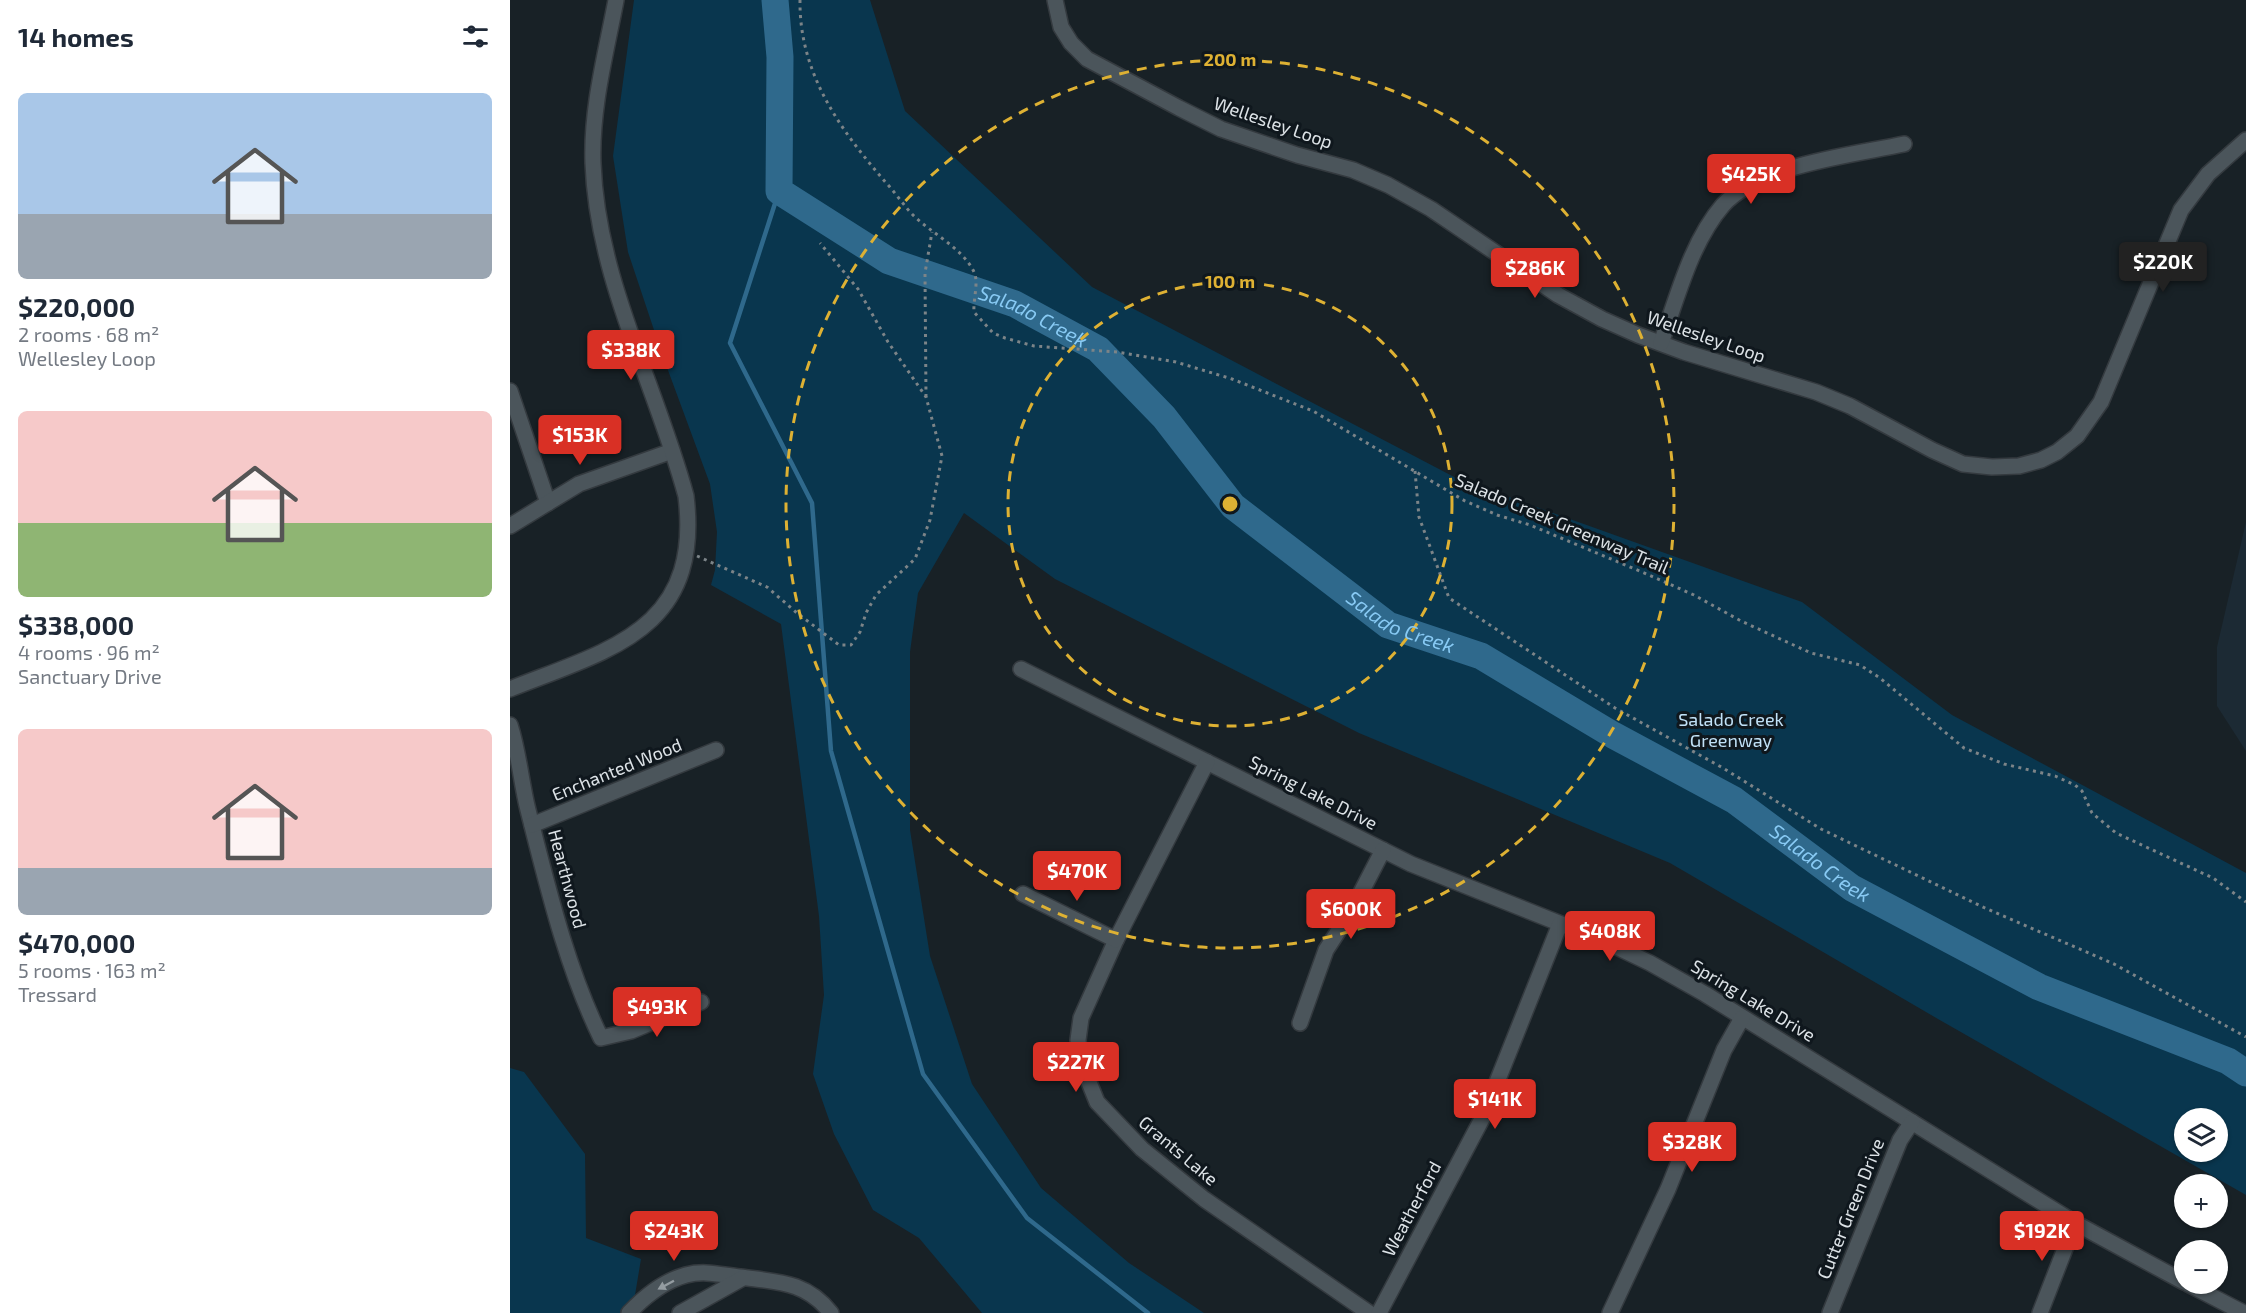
<!DOCTYPE html>
<meta charset="utf-8">
<style>
:root{--surface:#fff;--page:#f2f2f3;--text:#1f2937;--muted:#747a83;--accent:#d93025}
body{margin:0;font-family:"Exo 2",sans-serif;background:var(--page);color:var(--text);height:100vh;display:flex;flex-direction:column;font-size:22px;white-space:nowrap}
*{box-sizing:border-box;margin:0}
p{font-size:20px;color:var(--muted)}
.icon{flex:none;width:33px;height:33px;fill:none;stroke:currentColor;stroke-width:2;stroke-linecap:round;stroke-linejoin:round}
.map{position:relative;flex:1;overflow:hidden}
.side{display:flex;flex-direction:column;background:var(--surface);width:510px}
.side>*{flex:none}
.fabs{position:absolute;left:1664px;top:1108px;display:grid;gap:12px}
.fabs a{display:grid;place-items:center;width:54px;height:54px;border-radius:50%;background:var(--surface);box-shadow:0 2px 4px #0004;font-size:30px}
.price{position:absolute;translate:-50% -51px;padding:0 14px;border-radius:6px;background:var(--accent);color:#fff;font-size:20px;line-height:39px;filter:drop-shadow(0 2px 3px #0008)}
.price::after{content:'';position:absolute;left:50%;top:36px;width:18px;height:14px;margin-left:-9px;background:inherit;clip-path:polygon(0 0,100% 0,50% 100%)}
.price.current{background:#222;color:#fff}
ul{padding:0;list-style:none}
li{display:grid;align-content:center;gap:12px;height:318px;padding:0 18px}
li span{display:grid;place-items:center;height:186px;border-radius:9px;color:#555}
li>.icon{margin-inline-start:auto}
span .icon{width:108px;height:108px;fill:#fffc;stroke-width:1}
li b{font-size:26px}
h2{display:flex;justify-content:space-between;align-items:center;height:72px;padding:0 18px;font-size:26px}
main{display:flex;flex:1;min-height:0}
.map>svg:first-child{display:block}
.built{fill:#1c2a34}
.green{fill:#09364e;fill-rule:evenodd}
.lines{fill:none;stroke-linecap:round;stroke-linejoin:round}
.stream{stroke:#2f698c;stroke-width:4.5}
.river{stroke:#2f698c;stroke-width:27}
.minor-casing{stroke:#343a3f;stroke-width:18}
.path{stroke:#7c8488;stroke-width:3;stroke-dasharray:3 4.5;stroke-linecap:butt}
.minor{stroke:#4b555b;stroke-width:15}
.oneway{fill:#949ca1}
.ring{fill:none;stroke:#deb133;stroke-width:3;stroke-dasharray:10 8}
.labels{text-anchor:middle;stroke-width:6;stroke-linejoin:round;paint-order:stroke}
.street-label{font-size:18px;fill:#dde3e7;stroke:#0f171d}
.park-label{font-size:18px;fill:#c1e1f7;stroke:#0f171d}
.water-label{font-size:20px;font-style:italic;fill:#88caf4;stroke:#0f171d}
.centre{fill:#deb133;stroke:#0f171d;stroke-width:3}
.ring-label{font-size:18px;text-anchor:middle;font-weight:bold;fill:#deb133;stroke:#0f171d;stroke-width:6;stroke-linejoin:round;paint-order:stroke}
</style>
<main>
<section class="side">
<h2>14 homes<svg class="icon" aria-label="filters" viewBox="0 0 24 24"><path d="M4 7h16M4 17h16"/><circle cx="9" cy="7" r="2"/><circle cx="15" cy="17" r="2"/></svg></h2>
<ul>
<li><span style="background:linear-gradient(#a9c7e8 65%,#9aa5b1 0)"><svg class="icon" aria-label="home" viewBox="0 0 24 24"><path d="M3 11l9-7 9 7M6 9v11h12V9"/></svg></span><div><b>$220,000</b><p>2 rooms · 68 m²</p><p>Wellesley Loop</p></div></li>
<li><span style="background:linear-gradient(#f6c9c9 60%,#8fb573 0)"><svg class="icon" aria-label="home" viewBox="0 0 24 24"><path d="M3 11l9-7 9 7M6 9v11h12V9"/></svg></span><div><b>$338,000</b><p>4 rooms · 96 m²</p><p>Sanctuary Drive</p></div></li>
<li><span style="background:linear-gradient(#f6c9c9 75%,#9aa5b1 0)"><svg class="icon" aria-label="home" viewBox="0 0 24 24"><path d="M3 11l9-7 9 7M6 9v11h12V9"/></svg></span><div><b>$470,000</b><p>5 rooms · 163 m²</p><p>Tressard</p></div></li>
</ul>
</section>
<div class="map">
<svg width="1736" height="1313" viewBox="0 0 1736 1313">
<rect width="100%" height="100%" fill="#182126"/>
<path class="built" d="M1736,522V751L1707,706V647Z"/>
<g class="green">
<path d="M124,0H360L395,111L582,287L948,479L1292,602L1442,715L1736,873V1195L1428,1019L1160,863L849,733L545,579L454,513L408,593L400,652V830L420,956L462,1084L531,1188L619,1263L694,1313H472L409,1238L363,1210L324,1134L303,1074L314,995L309,916L271,624L201,585L205,570L207,532L200,484L152,354L118,252L103,156ZM1674,1119H1707V1152H1674Z"/>
<path d="M0,1068L14,1072L75,1154L76,1238L131,1259L122,1313H0Z"/>
</g>
<g class="lines">
<path class="stream" d="M269,191L220,343L302,503L321,751L413,1074L517,1218L638,1313"/>
<path class="river" id="s1" d="M265,0L270,57L269,191L379,261L505,304L588,349L654,417L723,506L878,625L971,656L1103,735L1224,800L1342,888L1529,987L1718,1061L1736,1073"/>
<defs>
<g id="minor">
<path d="M545,0L551,27L561,43L577,59L669,108L711,129L787,155L843,170L878,185L921,209L1048,295L1092,319L1128,335L1174,352L1306,392L1340,406L1422,450L1453,464L1482,467L1509,466L1531,460L1547,452L1567,436L1591,402L1671,210L1698,174L1736,140"/>
<path d="M1151,343C1167,298 1181,242 1213,205C1249,165 1342,155 1394,144"/>
<path d="M0,391L38,503"/>
<path d="M0,526L69,484L162,451"/>
<path d="M511,669L901,864L1094,941L1140,963L1195,994L1565,1223L1674,1282"/>
<path d="M0,689C101,649 192,630 176,496C146,385 87,279 83,163C81,108 96,53 106,0"/>
<path d="M0,725C9,753 11,782 18,810C38,888 56,966 91,1038L121,1031L191,1002"/>
<path d="M697,762L606,940L571,1018L568,1040L570,1060L587,1102L632,1149L694,1199L859,1313"/>
<path d="M22,825L206,750"/>
<path d="M513,894L606,940"/>
<path d="M790,1023L816,950L842,910L873,850"/>
<path d="M1678,1284L1734,1313"/>
<path d="M119,1313C134,1297 154,1281 176,1275C195,1270 211,1275 230,1277C267,1282 296,1281 321,1313"/>
<path d="M170,1313L233,1278"/>
<path d="M869,1313L973,1117L1050,924"/>
<path d="M1100,1313L1158,1189L1214,1050L1232,1018"/>
<path d="M1320,1313L1390,1140L1402,1122"/>
<path d="M1530,1313L1565,1223"/>
</g>
</defs>
<use href="#minor" class="minor-casing"/>
<g class="path">
<path d="M290,0C289,74 331,131 378,185C386,194 393,204 401,213C420,233 452,247 464,272C469,282 463,300 464,312L483,333L495,338L524,346L607,352L666,362L722,379L803,411L955,501L987,515L1020,525L1132,572L1184,595L1231,621L1301,653L1350,665L1370,678L1454,748L1494,764L1545,776L1565,785L1572,791L1582,813L1606,833L1703,878L1736,902"/>
<path d="M416,397L415,273L422,232"/>
<path d="M905,471L909,517L939,598L1105,708L1213,768L1311,829L1475,908L1604,964L1736,1037"/>
<path d="M187,556L257,587L287,613L329,645H341L350,632L356,613L366,595L405,559L420,520L432,456L416,397L378,342L348,289L310,243"/>
</g>
<use href="#minor" class="minor"/>
</g>
<defs><path id="oneway-solid" d="M-6-.8H1V-3.2L6.5 0L1 3.2V.8H-6Z" transform="scale(1.5)"/></defs>
<use class="oneway" href="#oneway-solid" transform="translate(156 1285) rotate(152)"/>
<g class="ring">
<circle cx="720" cy="504" r="222"/>
<circle cx="720" cy="504" r="444"/>
</g>
<g class="labels">
<g class="street-label">
<text transform="translate(763 123) rotate(19)" y="6">Wellesley Loop</text>
<text transform="translate(1196 337) rotate(19)" y="6">Wellesley Loop</text>
<text transform="translate(1052 524) rotate(23)" y="6">Salado Creek Greenway Trail</text>
<text transform="translate(107 770) rotate(-22)" y="6">Enchanted Wood</text>
<text transform="translate(803 793) rotate(27)" y="6">Spring Lake Drive</text>
<text transform="translate(57 879) rotate(75)" y="6">Hearthwood</text>
<text transform="translate(1243 1001) rotate(31)" y="6">Spring Lake Drive</text>
<text transform="translate(668 1151) rotate(40)" y="6">Grants Lake</text>
<text transform="translate(902 1209) rotate(-62)" y="6">Weatherford</text>
<text transform="translate(1341 1209) rotate(-68)" y="6">Cutter Green Drive</text>
</g>
<g class="park-label">
<text x="1221" y="726">Salado Creek<tspan x="1221" dy="21">Greenway</tspan></text>
</g>
<g class="water-label">
<text dy="7" stroke="none"><textPath href="#s1" startOffset="476">Salado Creek</textPath></text>
<text dy="7" stroke="none"><textPath href="#s1" startOffset="962">Salado Creek</textPath></text>
<text dy="7" stroke="none"><textPath href="#s1" startOffset="1448">Salado Creek</textPath></text>
</g>
</g>
<circle cx="720" cy="504" r="9" class="centre"/>
<g class="ring-label">
<text x="720" y="66">200 m</text>
<text x="720" y="288">100 m</text>
</g>
</svg>
<div class="fabs">
<a><svg class="icon" aria-label="layers" viewBox="0 0 24 24"><path d="M12 4l9 5-9 5-9-5zM3 14l9 5 9-5"/></svg></a>
<a>+</a>
<a>−</a>
</div>
<b class="price" style="left:1241px;top:205px">$425K</b>
<b class="price current" style="left:1653px;top:293px">$220K</b>
<b class="price" style="left:1025px;top:299px">$286K</b>
<b class="price" style="left:121px;top:381px">$338K</b>
<b class="price" style="left:70px;top:466px">$153K</b>
<b class="price" style="left:567px;top:902px">$470K</b>
<b class="price" style="left:841px;top:940px">$600K</b>
<b class="price" style="left:1100px;top:962px">$408K</b>
<b class="price" style="left:147px;top:1038px">$493K</b>
<b class="price" style="left:566px;top:1093px">$227K</b>
<b class="price" style="left:985px;top:1130px">$141K</b>
<b class="price" style="left:1182px;top:1173px">$328K</b>
<b class="price" style="left:164px;top:1262px">$243K</b>
<b class="price" style="left:1532px;top:1262px">$192K</b>
</div>
</main>
